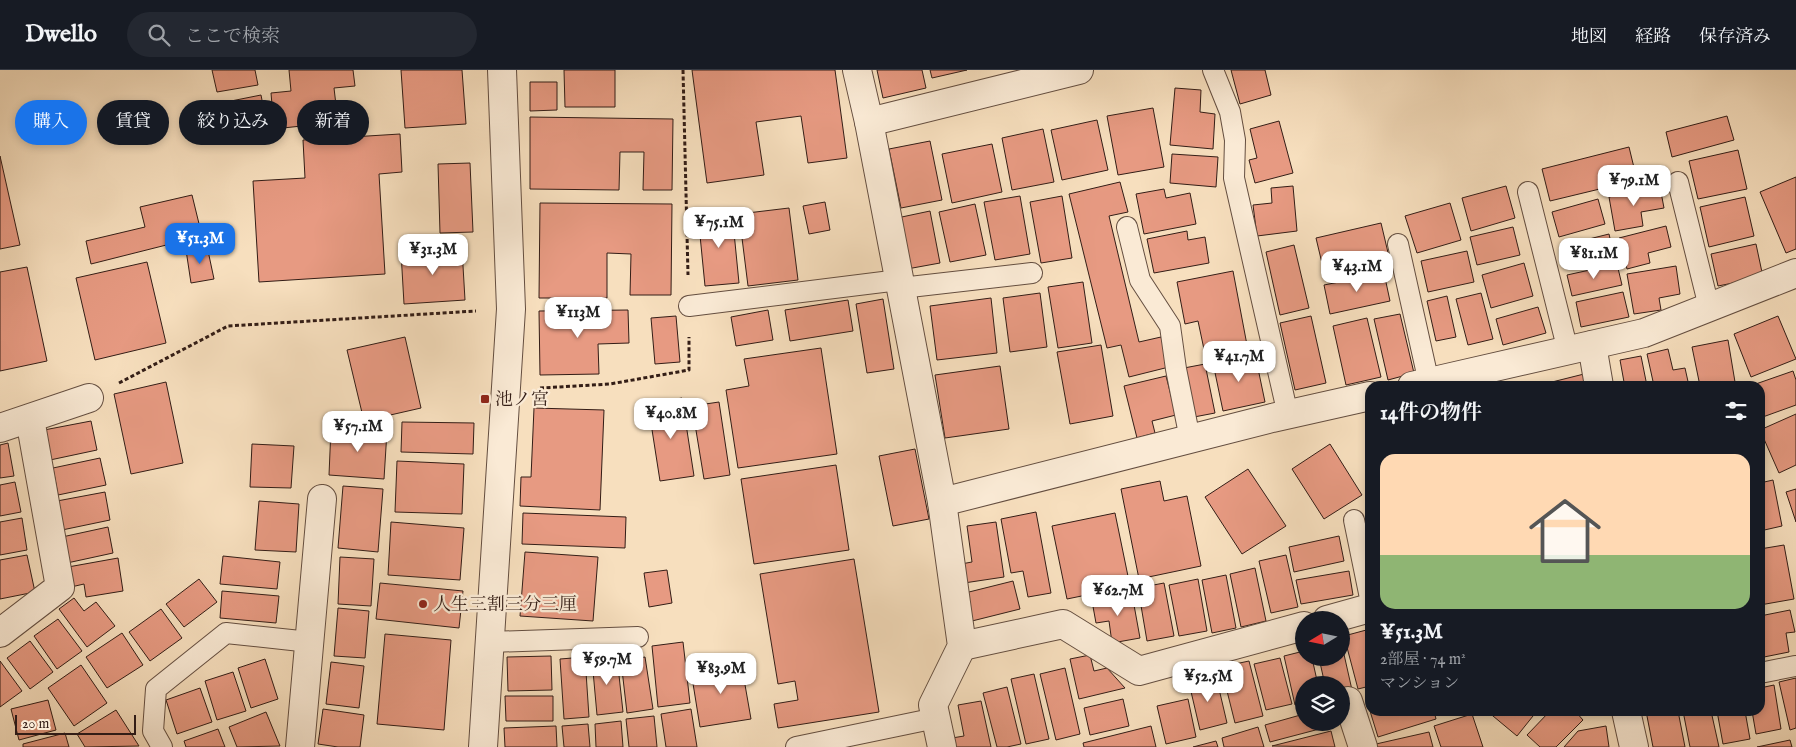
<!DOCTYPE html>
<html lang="ja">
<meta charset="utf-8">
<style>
:root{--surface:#171b24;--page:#242831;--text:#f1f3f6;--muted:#9ea1a6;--line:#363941;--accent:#1a73e8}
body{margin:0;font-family:"IM FELL English","Noto Serif JP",serif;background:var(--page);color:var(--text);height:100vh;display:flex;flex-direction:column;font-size:19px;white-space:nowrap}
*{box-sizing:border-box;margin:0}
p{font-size:16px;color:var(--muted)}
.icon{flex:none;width:28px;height:28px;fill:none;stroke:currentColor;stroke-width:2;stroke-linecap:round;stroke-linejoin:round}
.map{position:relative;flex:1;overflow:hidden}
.details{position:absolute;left:1365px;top:311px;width:400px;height:335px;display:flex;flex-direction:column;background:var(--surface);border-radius:15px;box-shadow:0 2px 8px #0003}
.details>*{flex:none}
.hud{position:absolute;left:15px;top:30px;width:475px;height:45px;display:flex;gap:10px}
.needle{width:32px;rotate:260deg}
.buttons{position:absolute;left:1295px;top:541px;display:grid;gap:10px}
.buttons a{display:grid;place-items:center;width:55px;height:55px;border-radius:50%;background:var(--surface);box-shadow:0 2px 8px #0003;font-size:25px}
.scale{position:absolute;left:15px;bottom:12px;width:121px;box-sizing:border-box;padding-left:5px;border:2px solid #331d16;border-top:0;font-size:14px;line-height:18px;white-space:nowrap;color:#331d16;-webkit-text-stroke:4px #faead5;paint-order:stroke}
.price{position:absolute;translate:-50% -42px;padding:0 11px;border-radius:10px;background:#fff;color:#222;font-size:16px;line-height:32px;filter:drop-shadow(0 1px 2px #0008)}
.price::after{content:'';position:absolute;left:50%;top:30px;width:15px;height:11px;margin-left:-8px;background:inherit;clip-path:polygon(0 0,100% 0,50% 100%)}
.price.current{background:var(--accent);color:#fff}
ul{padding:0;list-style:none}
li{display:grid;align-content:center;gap:10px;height:265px;padding:0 15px}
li+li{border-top:1px solid var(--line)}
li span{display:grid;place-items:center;height:155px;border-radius:15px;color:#555}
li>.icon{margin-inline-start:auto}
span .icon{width:90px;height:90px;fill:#fffc;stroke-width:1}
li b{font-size:21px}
h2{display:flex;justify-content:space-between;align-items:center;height:60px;padding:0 15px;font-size:21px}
.pill{padding:0 18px;border-radius:22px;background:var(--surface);box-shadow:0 2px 8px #0003;font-size:18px;line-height:45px}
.pill.current{background:var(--accent);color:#fff}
header{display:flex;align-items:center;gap:30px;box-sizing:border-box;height:70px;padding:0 25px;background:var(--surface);border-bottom:1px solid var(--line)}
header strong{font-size:24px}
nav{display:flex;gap:28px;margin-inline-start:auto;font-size:18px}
.search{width:350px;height:45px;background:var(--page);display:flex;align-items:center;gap:12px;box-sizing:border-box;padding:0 18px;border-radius:28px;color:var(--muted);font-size:19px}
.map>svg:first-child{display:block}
.building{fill:#e79a82;stroke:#331d16}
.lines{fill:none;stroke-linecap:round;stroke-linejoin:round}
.service-casing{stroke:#644e40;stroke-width:22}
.minor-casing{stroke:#644e40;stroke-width:30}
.tertiary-casing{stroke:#644e40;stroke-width:30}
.path{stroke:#331d16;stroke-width:3;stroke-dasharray:4 2.5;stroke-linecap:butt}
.service{stroke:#faead5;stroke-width:20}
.minor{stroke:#faead5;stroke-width:28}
.tertiary{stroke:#faead5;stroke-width:28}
.poi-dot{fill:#8f2418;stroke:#faead5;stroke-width:2}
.labels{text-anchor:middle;stroke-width:4.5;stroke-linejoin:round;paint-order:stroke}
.poi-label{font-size:18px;fill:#331d16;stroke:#faead5;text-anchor:start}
</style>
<header>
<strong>Dwello</strong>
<div class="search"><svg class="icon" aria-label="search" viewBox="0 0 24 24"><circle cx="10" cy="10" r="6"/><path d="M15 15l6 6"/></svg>ここで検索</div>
<nav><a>地図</a><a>経路</a><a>保存済み</a></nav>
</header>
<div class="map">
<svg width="1796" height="677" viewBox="0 0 1796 677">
<rect width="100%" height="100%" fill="#f7dfbe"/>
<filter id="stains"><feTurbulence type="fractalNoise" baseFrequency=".004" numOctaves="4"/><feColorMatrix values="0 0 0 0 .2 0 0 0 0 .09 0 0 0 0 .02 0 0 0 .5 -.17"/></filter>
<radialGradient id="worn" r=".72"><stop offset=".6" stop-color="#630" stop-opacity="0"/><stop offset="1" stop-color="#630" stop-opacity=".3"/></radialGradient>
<g class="building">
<path d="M212,0H255L258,15L217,22Z"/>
<path d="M289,0H353L355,16L334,18L338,52L274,59L271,23L291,21Z"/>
<path d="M401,0H462L466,54L405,58Z"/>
<path d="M564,0H615V37H565Z"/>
<path d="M692,0H835L847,88L808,93L801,46L756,52L764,105L707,113Z"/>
<path d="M877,0H922L926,18L883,28Z"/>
<path d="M930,0H967L932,8Z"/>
<path d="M1231,0H1265L1271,25L1240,34Z"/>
<path d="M530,12H557V40L530,41Z"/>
<path d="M1175,18L1201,20L1200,42L1215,44L1213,79L1170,75Z"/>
<path d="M261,25L267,56L236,62L231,31Z"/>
<path d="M1153,38L1164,97L1118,105L1107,46Z"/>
<path d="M1727,46L1734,70L1672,87L1666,62Z"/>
<path d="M530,47L673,49L672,120H643L644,82H620L619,120L530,119Z"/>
<path d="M1097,50L1108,100L1062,110L1051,60Z"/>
<path d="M1279,51L1293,103L1255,113L1249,90L1257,88L1250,59Z"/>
<path d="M1043,59L1054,112L1012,120L1002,68Z"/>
<path d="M400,64L402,102L379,104L385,204L259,212L253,111L305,108L303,70Z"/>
<path d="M930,71L942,130L901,138L889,79Z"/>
<path d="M992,74L1002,122L952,133L942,84Z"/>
<path d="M1629,77L1637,110L1550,131L1542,99Z"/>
<path d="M1738,80L1747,119L1698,129L1689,91Z"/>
<path d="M1172,84L1218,87L1216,117L1170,113Z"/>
<path d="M0,86L20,175L0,179Z"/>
<path d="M470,93L473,162L440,163L438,94Z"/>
<path d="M1796,107V179L1786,183L1760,122Z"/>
<path d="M1120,112L1128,142L1109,146L1139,272L1161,267L1169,297L1129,307L1121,275L1107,278L1069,124Z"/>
<path d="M1293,116L1297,161L1257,166L1253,135L1272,133L1271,118Z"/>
<path d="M1506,116L1515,148L1471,161L1462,128Z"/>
<path d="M1660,117L1664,138L1641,142L1643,156L1615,161L1609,127Z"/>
<path d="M1164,119L1166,128L1190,123L1196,154L1144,164L1136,124Z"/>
<path d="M192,125L202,166L91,194L86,171L145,157L140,137Z"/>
<path d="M1020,126L1030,184L995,190L984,132Z"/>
<path d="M1062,126L1072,188L1041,193L1030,132Z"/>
<path d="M1745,127L1754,166L1709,177L1700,137Z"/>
<path d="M1598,129L1605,154L1559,167L1552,142Z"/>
<path d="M825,132L830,160L809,164L803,136Z"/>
<path d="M540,133L672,134L671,225H630L631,184L607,183V228H539Z"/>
<path d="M1450,133L1461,170L1417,183L1405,146Z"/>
<path d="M975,134L986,185L950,192L939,142Z"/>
<path d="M789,138L798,210L748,216L739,144Z"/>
<path d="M930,141L940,193L907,199L897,148Z"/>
<path d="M732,142L739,213L705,216L698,145Z"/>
<path d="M1381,153L1390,191L1325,206L1316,168Z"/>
<path d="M1666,156L1671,177L1648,183L1650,193L1627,199L1619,168Z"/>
<path d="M1513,157L1520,185L1477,195L1470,167Z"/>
<path d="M1187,161L1188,170L1205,167L1209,193L1154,203L1147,169Z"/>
<path d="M1609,164L1614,186L1567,198L1561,176Z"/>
<path d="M1756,174L1763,207L1718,216L1711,184Z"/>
<path d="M1294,175L1309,238L1280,245L1266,182Z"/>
<path d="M207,176L214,209L191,213L186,180Z"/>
<path d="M462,179L465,230L404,234L401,182Z"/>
<path d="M1467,181L1474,212L1428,222L1421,191Z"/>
<path d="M147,192L166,273L95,290L76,208Z"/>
<path d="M1524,193L1533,226L1491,238L1482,205Z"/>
<path d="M1617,194L1622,215L1572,226L1567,205Z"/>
<path d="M1676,196L1680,224L1659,228L1661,240L1634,244L1627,204Z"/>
<path d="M27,197L47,291L0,301V202Z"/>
<path d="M1233,201L1247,275L1205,284L1198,251L1185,254L1177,212Z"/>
<path d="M1384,203L1390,231L1330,244L1324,215Z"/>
<path d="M1083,212L1092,273L1058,278L1048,217Z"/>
<path d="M1623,222L1629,247L1581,257L1576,232Z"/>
<path d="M1040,223L1047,277L1010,282L1003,228Z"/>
<path d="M1481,223L1493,269L1468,275L1456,229Z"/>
<path d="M1447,226L1456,267L1436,271L1427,231Z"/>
<path d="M991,228L997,283L937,290L930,236Z"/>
<path d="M883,229L894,299L867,303L856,234Z"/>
<path d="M848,230L853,261L790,271L785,240Z"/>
<path d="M1538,237L1546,263L1503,275L1496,249Z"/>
<path d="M628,240L629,273L598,274L599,304L540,305L539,241Z"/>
<path d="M768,240L773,270L736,276L731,247Z"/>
<path d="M1400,244L1414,303L1388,310L1374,249Z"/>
<path d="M676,246L680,292L655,294L651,248Z"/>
<path d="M1311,246L1326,313L1295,320L1280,253Z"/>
<path d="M1778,246L1796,289L1751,307L1734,264Z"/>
<path d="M1367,248L1381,307L1346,315L1333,256Z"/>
<path d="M405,267L421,338L364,351L347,280Z"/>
<path d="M1728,270L1735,312L1700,316L1692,277Z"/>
<path d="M1101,275L1113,346L1070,354L1057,282Z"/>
<path d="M821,278L837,384L738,398L726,320L749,316L744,289Z"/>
<path d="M1668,279L1673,300L1685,298L1689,316H1654L1647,284Z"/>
<path d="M1255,284L1265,332L1223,341L1213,293Z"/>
<path d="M1641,286L1647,316H1615L1614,314L1624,312L1620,290Z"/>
<path d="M1205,294L1215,343L1194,347L1184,298Z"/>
<path d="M1000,296L1009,359L945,368L935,305Z"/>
<path d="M1793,301L1796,310V335L1760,348V316H1750Z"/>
<path d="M1584,304L1586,316H1553L1552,312Z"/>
<path d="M1166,306L1176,345L1152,351L1155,363L1137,368L1124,316Z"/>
<path d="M166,312L183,393L131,404L114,324Z"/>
<path d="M682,328L694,406L660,411L648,334Z"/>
<path d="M719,332L730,405L704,409L692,336Z"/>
<path d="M534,338L604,340L600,440L520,436L521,407H531Z"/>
<path d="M1796,344V395L1779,403L1760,360Z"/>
<path d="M91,351L97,380L50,390L44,360Z"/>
<path d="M402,352L474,353L473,384L401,382Z"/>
<path d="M331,358L387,361L384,409L329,405Z"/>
<path d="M8,373L14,406L0,408V375Z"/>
<path d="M252,374L294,376L291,418L250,417Z"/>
<path d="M1330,374L1362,425L1324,449L1292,399Z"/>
<path d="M915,379L929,449L893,456L879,386Z"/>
<path d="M100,388L106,415L58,425L53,398Z"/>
<path d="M397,391L464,394L462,444L395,442Z"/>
<path d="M836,395L849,480L754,494L741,409Z"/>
<path d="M1248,399L1286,456L1242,484L1205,427Z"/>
<path d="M1773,410L1782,456L1760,461V413Z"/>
<path d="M1160,411L1164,431L1187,426L1201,496L1139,509L1121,419Z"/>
<path d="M15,412L21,442L0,446V415Z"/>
<path d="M343,416L383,419L378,482L338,478Z"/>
<path d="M1796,419V452L1786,422Z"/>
<path d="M105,422L110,450L62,460L57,431Z"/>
<path d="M259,431L299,434L296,482L255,480Z"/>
<path d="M1036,442L1051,523L1028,527L1023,501L1011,503L1001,449Z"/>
<path d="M523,443L626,447L625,478L522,474Z"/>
<path d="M1115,443L1130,516L1067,529L1052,456Z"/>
<path d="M1370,447V470L1365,448Z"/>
<path d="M22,448L27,480L0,485V452Z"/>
<path d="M391,452L464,458L460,510L388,505Z"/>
<path d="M996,452L1004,507L964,513L961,494L972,492L967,456Z"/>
<path d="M108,457L113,483L67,493L62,467Z"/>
<path d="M1339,466L1344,491L1294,502L1289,477Z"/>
<path d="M1784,475L1794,529L1760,535V479Z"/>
<path d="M525,482L598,487L593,551L520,546Z"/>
<path d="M27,485L35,522L0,529V490Z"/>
<path d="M1286,485L1298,537L1271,543L1259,491Z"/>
<path d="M223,486L280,492L277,519L220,514Z"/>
<path d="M340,487L374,489L371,536L338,534Z"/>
<path d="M118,488L123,521L86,527L84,514L71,517L68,497Z"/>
<path d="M854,489L879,642L778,658L774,634L798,630L795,611L778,614L760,504Z"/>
<path d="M1255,498L1266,551L1241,557L1230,504Z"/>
<path d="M667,500L672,533L649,537L644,503Z"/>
<path d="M1349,501L1353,525L1301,534L1296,510Z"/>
<path d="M1226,505L1236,558L1212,563L1202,510Z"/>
<path d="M199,509L217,532L184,557L166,534Z"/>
<path d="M1198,509L1207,561L1179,566L1169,515Z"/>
<path d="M1013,511L1020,539L972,551L965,523Z"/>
<path d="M380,513L463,521L459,558L376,549Z"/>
<path d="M1164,513L1174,566L1147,571L1138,518Z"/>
<path d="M222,521L279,526L276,553L220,548Z"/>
<path d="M1132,524L1140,568L1112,573L1109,551L1096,553L1092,531Z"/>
<path d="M74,528L84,541L96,532L115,556L87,577L59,539Z"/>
<path d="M338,538L369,541L365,588L334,586Z"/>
<path d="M161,539L182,568L150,591L129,562Z"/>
<path d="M1790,540L1795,562L1786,563L1789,582L1764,587L1760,567V546Z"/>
<path d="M58,549L82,581L57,599L34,566Z"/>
<path d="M1370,559V616L1358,619L1344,566Z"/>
<path d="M122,563L143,595L107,618L86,587Z"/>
<path d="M385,564L451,570L444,660L377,654Z"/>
<path d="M30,571L53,602L30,619L7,588Z"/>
<path d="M1341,571L1352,620L1341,622V615H1325L1319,588H1341Z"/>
<path d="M683,572L690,633L658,637L652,576Z"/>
<path d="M1304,581V588H1312L1318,615H1304V633L1295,635L1284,586Z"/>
<path d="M1090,585L1094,601L1107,598L1125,618L1079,629L1070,589Z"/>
<path d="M551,586L552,620L508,621L507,587Z"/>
<path d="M585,587L589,647L564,649L560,589Z"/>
<path d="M617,587L623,642L597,645L592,590Z"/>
<path d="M645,587L653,639L627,643L621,591Z"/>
<path d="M1280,588L1292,634L1266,640L1254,594Z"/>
<path d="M265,589L278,629L251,638L238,598Z"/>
<path d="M0,591L22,621L0,637Z"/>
<path d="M1249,591L1263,646L1235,653L1221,597Z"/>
<path d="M331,592L364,596L359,638L326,634Z"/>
<path d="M741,592L751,649L700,657L691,601Z"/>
<path d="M81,595L107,633L74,656L48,618Z"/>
<path d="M1065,598L1080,664L1056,670L1040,604Z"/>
<path d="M233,602L246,641L217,650L205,611Z"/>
<path d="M1034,604L1049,669L1026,674L1011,609Z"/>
<path d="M1216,606L1227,653L1200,660L1189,613Z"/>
<path d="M1796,608V658L1790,660L1779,612Z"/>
<path d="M1774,615L1781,659L1756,664L1752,641H1760V618Z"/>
<path d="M1007,617L1021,674L1007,677H997L983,623Z"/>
<path d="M200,618L212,652L177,664L166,630Z"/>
<path d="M505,626H553V651H506Z"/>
<path d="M1123,629L1129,656L1090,665L1084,638Z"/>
<path d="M1188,629L1196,667L1166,674L1157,636Z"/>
<path d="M48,630L56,660L19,670L11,639Z"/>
<path d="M981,631L991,677H954L952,668L964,666L958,635Z"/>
<path d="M323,639L364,645L360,677H338L318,674Z"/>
<path d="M691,639L697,677H666L661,644Z"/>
<path d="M116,640L139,676L85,677L77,664Z"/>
<path d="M1370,641H1434L1436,649L1378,667Z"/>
<path d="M1487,641H1537L1517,666Z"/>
<path d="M1550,641H1575L1583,650L1556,677H1540L1527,665Z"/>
<path d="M1646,641H1678L1685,677H1653Z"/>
<path d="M1683,641H1711L1719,677H1690Z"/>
<path d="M1717,641H1745L1750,669L1723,674Z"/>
<path d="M266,642L280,676L237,677L229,657Z"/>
<path d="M1304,644V652H1326L1327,657L1270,672L1265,655Z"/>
<path d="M1472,644L1483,677H1441L1434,656Z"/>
<path d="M654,646L657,677H629L626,649Z"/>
<path d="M621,651L623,677H596L595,654Z"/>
<path d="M588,654L590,677H564L562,656Z"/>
<path d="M556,656L557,677H505L504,658Z"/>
<path d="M1151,656L1156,677H1084L1083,673Z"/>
<path d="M1606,656L1609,677H1564L1578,661Z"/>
<path d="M1258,657L1264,677H1224L1222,668Z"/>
<path d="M218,659L225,677H186L184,671Z"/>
<path d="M1331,661L1335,677L1272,676Z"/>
<path d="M1429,662L1433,677H1377L1376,674Z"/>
<path d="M65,663L69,677H23V674Z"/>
<path d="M1790,670L1792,677H1757Z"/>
<path d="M1216,671L1218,677H1193Z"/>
</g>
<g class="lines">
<defs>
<g id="service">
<path d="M1213,0L1230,42L1235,70L1234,108L1288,345"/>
<path d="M1678,112L1709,237"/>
<path d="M1528,122L1568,281"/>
<path d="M1127,157L1140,210L1170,256L1176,299L1190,369"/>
<path d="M1398,174L1429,313"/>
<path d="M901,218L1032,203"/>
<path d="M689,236L899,210"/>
<path d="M1354,450L1370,528"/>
<path d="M490,572L638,567"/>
<path d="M1760,603L1795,596"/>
<path d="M162,677L153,661L156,619L226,563L310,572"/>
<path d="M796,677L936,648"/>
</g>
<g id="minor">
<path d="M857,0L869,52L942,432L962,576L933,635L942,677"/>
<path d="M869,52L1079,0"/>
<path d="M1592,275L1599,316"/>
<path d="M1412,316L1644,263L1796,203"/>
<path d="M0,358L89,328"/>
<path d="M942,432L1272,348L1370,326"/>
<path d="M1327,550L1370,538"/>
<path d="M0,563L60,517L30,349"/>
<path d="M962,576L1063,554L1139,601L1304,556"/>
<path d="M1348,631L1363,677"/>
<path d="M1626,641L1634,677"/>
<path d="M300,677L322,429"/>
</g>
<path id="tertiary" d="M483,677L511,239L502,0"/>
</defs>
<use href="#service" class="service-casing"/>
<use href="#minor" class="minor-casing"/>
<use href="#tertiary" class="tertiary-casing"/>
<g class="path">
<path d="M683,0L688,205"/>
<path d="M119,313L228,256L476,241"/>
<path d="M540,318L610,314L689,300V267"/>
</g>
<use href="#service" class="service"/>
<use href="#minor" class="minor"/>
<use href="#tertiary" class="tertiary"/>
</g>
<g class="poi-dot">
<rect x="480" y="324" width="10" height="10" rx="2.5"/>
<circle cx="423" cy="534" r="5"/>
</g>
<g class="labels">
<g class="poi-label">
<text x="495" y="335">池ノ宮</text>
<text x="433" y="540">人生三割三分三厘</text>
</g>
</g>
<rect width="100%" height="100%" filter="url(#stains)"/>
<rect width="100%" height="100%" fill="url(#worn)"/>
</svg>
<div class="buttons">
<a><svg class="needle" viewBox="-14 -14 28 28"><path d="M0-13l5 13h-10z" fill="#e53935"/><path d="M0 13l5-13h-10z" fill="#9ea1a6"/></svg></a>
<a><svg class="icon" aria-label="layers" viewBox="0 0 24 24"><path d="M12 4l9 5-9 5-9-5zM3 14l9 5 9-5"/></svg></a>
</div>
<div class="scale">20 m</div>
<b class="price" style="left:1634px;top:137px">¥79.1M</b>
<b class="price" style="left:719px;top:179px">¥75.1M</b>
<b class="price current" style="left:200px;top:195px">¥51.3M</b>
<b class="price" style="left:433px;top:206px">¥31.3M</b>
<b class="price" style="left:1594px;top:210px">¥81.1M</b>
<b class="price" style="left:1357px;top:223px">¥43.1M</b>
<b class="price" style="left:578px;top:269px">¥113M</b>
<b class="price" style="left:1239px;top:313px">¥41.7M</b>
<b class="price" style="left:671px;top:370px">¥40.8M</b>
<b class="price" style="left:358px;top:383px">¥57.1M</b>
<b class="price" style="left:1118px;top:547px">¥62.7M</b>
<b class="price" style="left:607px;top:616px">¥59.7M</b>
<b class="price" style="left:721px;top:625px">¥83.9M</b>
<b class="price" style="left:1208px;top:633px">¥52.5M</b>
<div class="hud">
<a class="pill current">購入</a>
<a class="pill">賃貸</a>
<a class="pill">絞り込み</a>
<a class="pill">新着</a>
</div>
<section class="details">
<h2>14件の物件<svg class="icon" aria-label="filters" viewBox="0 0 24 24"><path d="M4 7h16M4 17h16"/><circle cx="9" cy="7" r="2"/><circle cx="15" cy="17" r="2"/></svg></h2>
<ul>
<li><span style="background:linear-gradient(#ffd9b3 65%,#8fb573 0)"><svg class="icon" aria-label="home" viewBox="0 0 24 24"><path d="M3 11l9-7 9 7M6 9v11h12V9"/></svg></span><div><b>¥51.3M</b><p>2部屋 · 74 m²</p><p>マンション</p></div></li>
</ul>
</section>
</div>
